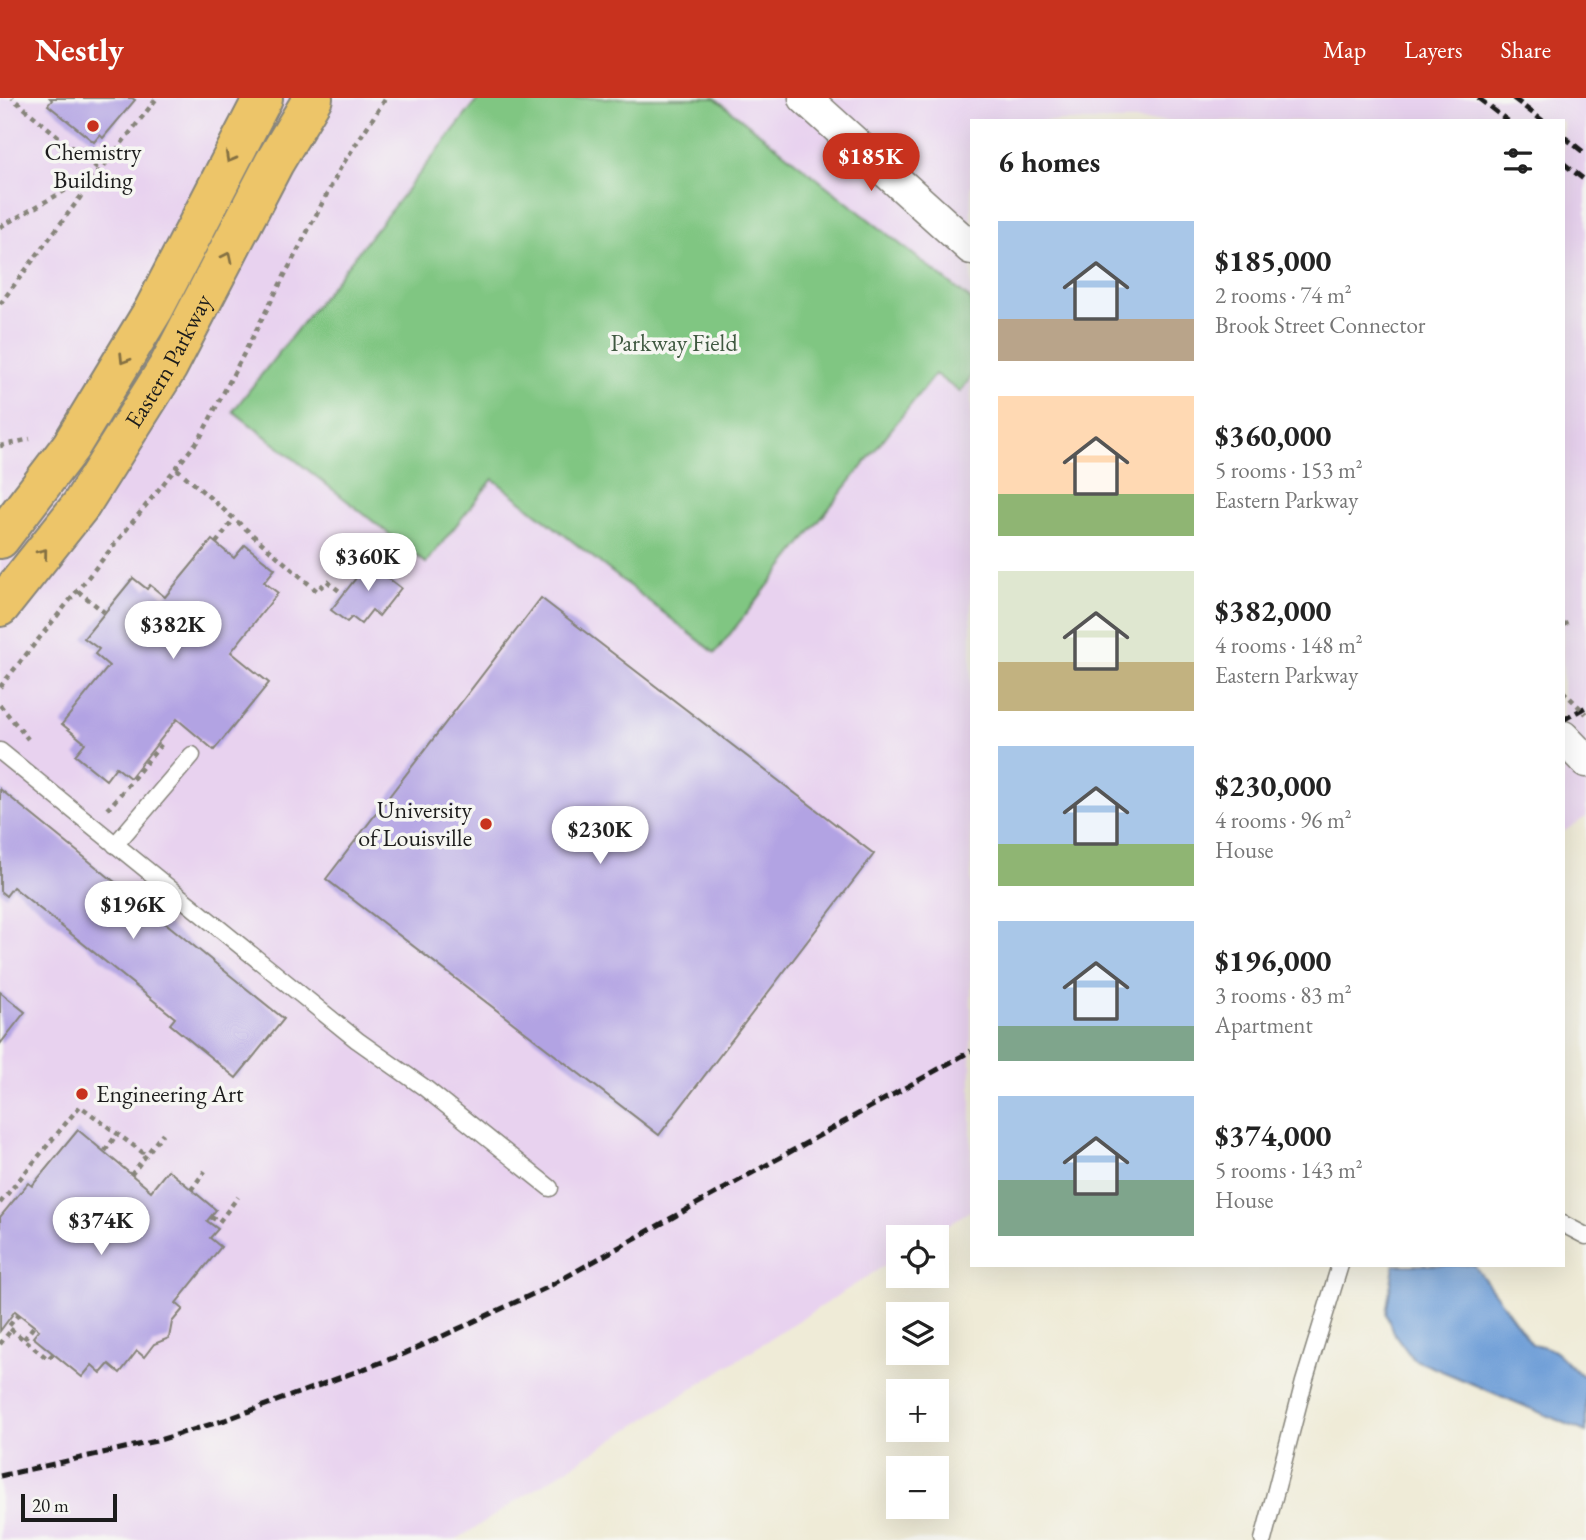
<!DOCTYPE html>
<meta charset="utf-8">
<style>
:root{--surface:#fff;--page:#f6f6f6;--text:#222;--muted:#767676;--accent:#c8321e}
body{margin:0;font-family:"EB Garamond",serif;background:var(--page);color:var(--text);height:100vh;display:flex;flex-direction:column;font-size:26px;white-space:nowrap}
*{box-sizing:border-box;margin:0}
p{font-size:23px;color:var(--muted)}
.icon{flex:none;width:38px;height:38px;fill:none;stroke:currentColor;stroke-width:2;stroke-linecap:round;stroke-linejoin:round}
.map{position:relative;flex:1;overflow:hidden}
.panel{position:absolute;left:970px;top:21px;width:595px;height:1148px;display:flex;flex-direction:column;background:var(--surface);border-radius:0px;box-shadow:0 7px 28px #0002}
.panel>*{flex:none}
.tools{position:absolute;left:886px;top:1127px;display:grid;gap:14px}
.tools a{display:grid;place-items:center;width:63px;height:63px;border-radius:0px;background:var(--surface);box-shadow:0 7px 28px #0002;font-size:35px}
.scale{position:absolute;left:21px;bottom:18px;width:96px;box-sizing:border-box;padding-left:7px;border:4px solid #1c1c1c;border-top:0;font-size:19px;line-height:24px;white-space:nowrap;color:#1c1c1c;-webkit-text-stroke:5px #f6f6f2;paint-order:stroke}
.price{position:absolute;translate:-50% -60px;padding:0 16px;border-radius:24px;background:#fff;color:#222;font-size:23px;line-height:46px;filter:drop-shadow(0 2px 4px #0008)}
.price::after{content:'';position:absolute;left:50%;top:42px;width:21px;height:16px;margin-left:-10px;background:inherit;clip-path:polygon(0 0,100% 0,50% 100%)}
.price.active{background:var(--accent);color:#fff}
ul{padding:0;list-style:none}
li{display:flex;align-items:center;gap:21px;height:175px;padding:0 28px}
li span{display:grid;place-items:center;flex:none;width:196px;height:140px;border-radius:0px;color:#555}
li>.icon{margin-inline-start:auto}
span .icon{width:84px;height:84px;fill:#fffc;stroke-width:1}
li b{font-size:30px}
h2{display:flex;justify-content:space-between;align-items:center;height:84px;padding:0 28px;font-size:30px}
header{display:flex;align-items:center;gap:42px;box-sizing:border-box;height:98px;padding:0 35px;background:var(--accent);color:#fff}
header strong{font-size:33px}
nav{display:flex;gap:38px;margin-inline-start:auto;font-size:24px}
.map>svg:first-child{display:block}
.built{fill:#e8d2ef}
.green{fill:#80c682;stroke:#4e714f;stroke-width:2}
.water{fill:#6d9dd7;stroke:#445c7a;stroke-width:2}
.building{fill:#b2a3e3}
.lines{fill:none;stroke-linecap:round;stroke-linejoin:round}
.lane-casing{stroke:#86847a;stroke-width:19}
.street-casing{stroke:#86847a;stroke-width:35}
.primary-casing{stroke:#86847a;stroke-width:42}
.path{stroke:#86847a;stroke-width:4.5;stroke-dasharray:5 5;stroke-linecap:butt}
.lane{stroke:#fff;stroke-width:16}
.street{stroke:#fff;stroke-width:32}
.primary{stroke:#edc569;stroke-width:38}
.rail{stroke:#1c1c1c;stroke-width:5;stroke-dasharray:10 5;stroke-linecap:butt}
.path-bridge{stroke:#86847a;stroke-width:4.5;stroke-dasharray:5 5;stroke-linecap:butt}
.oneway{stroke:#847042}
.poi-dot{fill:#c8321e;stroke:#f6f6f2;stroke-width:2.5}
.labels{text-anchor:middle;stroke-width:7;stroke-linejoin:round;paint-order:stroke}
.poi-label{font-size:24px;fill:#1c1c1c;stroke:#f6f6f2}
.park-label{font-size:24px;fill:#3f5840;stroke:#f6f6f2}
.street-label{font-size:24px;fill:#1c1c1c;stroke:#f6f6f2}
</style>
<header>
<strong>Nestly</strong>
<nav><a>Map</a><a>Layers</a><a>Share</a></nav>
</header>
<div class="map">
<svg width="1586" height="1442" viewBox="0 0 1586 1442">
<rect width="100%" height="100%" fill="#f6f6f2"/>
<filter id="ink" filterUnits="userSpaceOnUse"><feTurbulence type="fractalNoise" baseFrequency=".0143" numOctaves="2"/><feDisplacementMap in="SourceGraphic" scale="14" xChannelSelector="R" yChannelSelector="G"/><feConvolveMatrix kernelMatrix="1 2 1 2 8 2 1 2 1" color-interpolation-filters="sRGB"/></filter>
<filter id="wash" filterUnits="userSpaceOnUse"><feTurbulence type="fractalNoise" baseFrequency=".00686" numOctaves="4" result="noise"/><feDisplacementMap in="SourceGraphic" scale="28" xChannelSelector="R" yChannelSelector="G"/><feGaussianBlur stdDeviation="1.57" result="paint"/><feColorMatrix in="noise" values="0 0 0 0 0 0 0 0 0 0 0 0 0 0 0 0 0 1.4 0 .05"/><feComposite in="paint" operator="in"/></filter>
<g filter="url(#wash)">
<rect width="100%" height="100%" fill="#efebd7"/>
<path class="built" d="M0,0H1586V719L1563,734V23H971V1112L929,1139H898V1159L456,1442H0Z"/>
<path class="green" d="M479,0H715L971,202V279L960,294L935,276L715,555L493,381L426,465L233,313Z"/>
<path class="water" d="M1394,1167H1474L1532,1246C1566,1251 1559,1266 1586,1279V1334L1413,1261L1393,1234L1386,1216Z"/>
<g id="blocks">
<g class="building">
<path d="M50,0H132L135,2L103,40L100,37L94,44L48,7L52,2Z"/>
<path d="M212,442L234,460L245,447L275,471L264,484L278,495L231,554L269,585L214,652L177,621L130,680L116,669L106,682L75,657L85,645L62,626L109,568L95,556L99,551L84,540L133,480L147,491L150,487L165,499Z"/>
<path d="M375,456L391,469L384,477L401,490L379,518L372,512L361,526L352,519L347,524L331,512Z"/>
<path d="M541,500L874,756L659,1037L326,781Z"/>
<path d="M0,691L284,921L236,980L170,926L175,920L13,789L6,798L0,793Z"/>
<path d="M0,894L25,914L0,946Z"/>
<path d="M78,1032L151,1093L168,1072L216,1112L207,1123L218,1131L210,1140L221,1149L176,1205L183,1211L172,1224L169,1240L154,1246L144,1259L137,1253L120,1275L109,1266L101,1275L92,1267L82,1279L33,1239L39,1232L15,1213L0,1233V1119L28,1085L32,1088Z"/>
</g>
</g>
</g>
<g filter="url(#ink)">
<use href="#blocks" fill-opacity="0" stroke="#86847a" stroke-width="2"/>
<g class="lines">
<defs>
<g id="lane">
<path d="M0,653L357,942L425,990L550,1090"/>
<path d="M115,747L192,657"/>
<path d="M1563,1126L1586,1138"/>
<path d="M1263,1442L1304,1284L1340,1167"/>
</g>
<g id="street">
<path d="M805,0L971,150"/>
<path d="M1563,639L1586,663"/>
</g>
<g id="primary">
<path d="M0,441L71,348L154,211L263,0"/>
<path id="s1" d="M0,509L81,407L168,269L274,65L313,0"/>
</g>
</defs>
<use href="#lane" class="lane-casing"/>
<use href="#street" class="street-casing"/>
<use href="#primary" class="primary-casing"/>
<g class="path">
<path d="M0,129L100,73L157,0"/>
<path d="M0,206L100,73L12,0"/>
<path d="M0,348L30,341"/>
<path d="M177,371L317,493L327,483L343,496"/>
<path d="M216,445L234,421"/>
<path d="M78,493L104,514"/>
<path d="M1563,527L1570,524"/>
<path d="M0,589L200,340L341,69L386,0"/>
<path d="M0,607L28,641"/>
<path d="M107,708L109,710L164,643"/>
<path d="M105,1053L117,1036"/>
<path d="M131,1077L163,1035"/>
<path d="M191,1092L205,1073"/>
<path d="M0,1105L80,1008L146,1057"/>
<path d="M211,1119L219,1124L238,1099"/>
<path d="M19,1216L8,1229L48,1261L53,1256"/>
<path d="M24,1241L34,1228"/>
<path d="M0,1246L12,1231"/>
</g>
<use href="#lane" class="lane"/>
<use href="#street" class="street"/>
<use href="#primary" class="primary"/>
<g class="rail">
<path d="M1478,0L1508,23"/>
<path d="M1513,0L1543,23"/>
<path d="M1563,38L1586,56"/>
<path d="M1563,65L1586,83"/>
<path d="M1563,622L1586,609"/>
<path d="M0,1378L156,1343L225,1322L404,1256L546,1190L971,953"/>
</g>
<path class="path-bridge" d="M1563,593L1586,616"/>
</g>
<defs><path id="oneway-chevron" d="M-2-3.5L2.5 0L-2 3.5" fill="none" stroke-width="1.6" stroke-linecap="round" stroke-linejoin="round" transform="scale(1.75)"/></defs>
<g class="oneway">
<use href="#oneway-chevron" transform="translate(230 60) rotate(119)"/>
<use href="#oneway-chevron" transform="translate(227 159) rotate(-64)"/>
<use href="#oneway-chevron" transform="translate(124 261) rotate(122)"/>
<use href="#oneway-chevron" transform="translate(43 455) rotate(-51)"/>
</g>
</g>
<g class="poi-dot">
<circle cx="93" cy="28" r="7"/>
<circle cx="486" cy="726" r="7"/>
<circle cx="82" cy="996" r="7"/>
</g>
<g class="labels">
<g class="poi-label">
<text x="93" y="62">Chemistry<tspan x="93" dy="28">Building</tspan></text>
<text x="472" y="720" text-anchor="end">University<tspan x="472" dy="28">of Louisville</tspan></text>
<text x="96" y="1004" text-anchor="start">Engineering Art</text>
</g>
<g class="park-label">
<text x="674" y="253">Parkway Field</text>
</g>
<g class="street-label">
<text dy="8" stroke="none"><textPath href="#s1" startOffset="299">Eastern Parkway</textPath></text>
</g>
</g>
</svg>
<div class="tools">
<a><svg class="icon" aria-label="locate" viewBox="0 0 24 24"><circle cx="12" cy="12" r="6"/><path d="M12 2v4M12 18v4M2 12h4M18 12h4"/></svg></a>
<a><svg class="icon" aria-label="layers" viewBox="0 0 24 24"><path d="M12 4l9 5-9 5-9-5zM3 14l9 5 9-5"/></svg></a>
<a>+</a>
<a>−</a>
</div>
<div class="scale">20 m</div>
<b class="price active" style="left:871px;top:95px">$185K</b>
<b class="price" style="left:368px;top:495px">$360K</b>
<b class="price" style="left:173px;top:563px">$382K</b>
<b class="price" style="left:600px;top:768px">$230K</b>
<b class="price" style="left:133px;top:843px">$196K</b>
<b class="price" style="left:101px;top:1159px">$374K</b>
<section class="panel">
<h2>6 homes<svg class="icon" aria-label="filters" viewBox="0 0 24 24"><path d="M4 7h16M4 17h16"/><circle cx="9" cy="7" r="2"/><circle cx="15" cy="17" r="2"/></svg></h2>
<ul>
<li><span style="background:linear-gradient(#a9c7e8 70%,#b9a48a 0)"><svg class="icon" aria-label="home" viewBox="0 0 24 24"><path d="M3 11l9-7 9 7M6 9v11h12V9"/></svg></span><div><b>$185,000</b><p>2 rooms · 74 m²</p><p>Brook Street Connector</p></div></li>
<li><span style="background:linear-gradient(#ffd9b3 70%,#8fb573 0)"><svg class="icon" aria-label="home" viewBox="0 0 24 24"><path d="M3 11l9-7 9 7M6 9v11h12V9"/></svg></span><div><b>$360,000</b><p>5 rooms · 153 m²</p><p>Eastern Parkway</p></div></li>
<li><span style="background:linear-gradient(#dfe7d0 65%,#c2b280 0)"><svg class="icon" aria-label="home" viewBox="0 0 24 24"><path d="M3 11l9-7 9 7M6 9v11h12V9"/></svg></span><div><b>$382,000</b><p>4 rooms · 148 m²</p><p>Eastern Parkway</p></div></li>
<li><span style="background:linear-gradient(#a9c7e8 70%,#8fb573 0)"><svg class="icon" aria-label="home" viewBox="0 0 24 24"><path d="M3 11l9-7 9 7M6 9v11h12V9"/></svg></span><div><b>$230,000</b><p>4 rooms · 96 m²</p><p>House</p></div></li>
<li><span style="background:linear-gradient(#a9c7e8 75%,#7fa58c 0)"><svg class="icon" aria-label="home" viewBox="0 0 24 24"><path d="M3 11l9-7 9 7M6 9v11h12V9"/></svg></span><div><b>$196,000</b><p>3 rooms · 83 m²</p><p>Apartment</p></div></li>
<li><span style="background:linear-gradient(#a9c7e8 60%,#7fa58c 0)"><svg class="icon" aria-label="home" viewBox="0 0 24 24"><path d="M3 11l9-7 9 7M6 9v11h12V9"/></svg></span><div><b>$374,000</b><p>5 rooms · 143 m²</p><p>House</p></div></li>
</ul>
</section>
</div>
